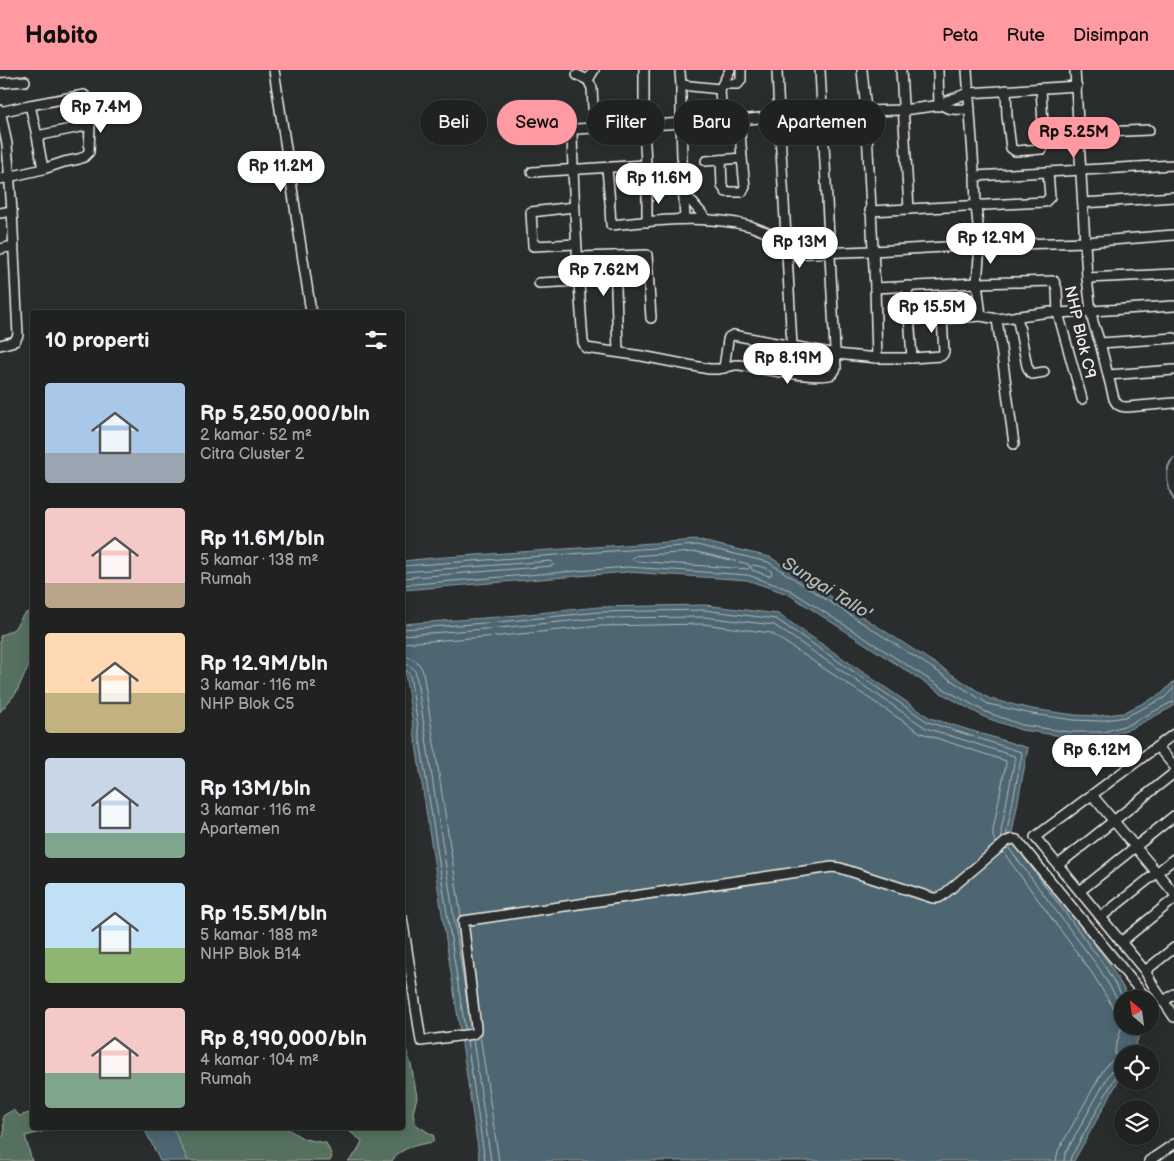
<!DOCTYPE html>
<html lang="id">
<meta charset="utf-8">
<style>
:root{--surface:#202222;--page:#282a2a;--text:#f1f3f6;--muted:#a2a4a5;--line:#3d3f40;--accent:#ff9aa2}
body{margin:0;font-family:"Balsamiq Sans",sans-serif;background:var(--page);color:var(--text);height:100vh;display:flex;flex-direction:column;font-size:19px;white-space:nowrap}
*{box-sizing:border-box;margin:0}
p{font-size:16px;color:var(--muted)}
.icon{flex:none;width:28px;height:28px;fill:none;stroke:currentColor;stroke-width:2;stroke-linecap:round;stroke-linejoin:round}
.map{position:relative;flex:1;overflow:hidden}
.panel{position:absolute;left:30px;top:240px;width:375px;height:820px;display:flex;flex-direction:column;background:var(--surface);border-radius:5px;box-shadow:0 2px 12px #0003,0 0 0 1px var(--line)}
.panel>*{flex:none}
.top-card{position:absolute;left:420px;top:30px;width:475px;height:45px;display:flex;gap:10px}
.needle{width:32px;rotate:331deg}
.tools{position:absolute;left:1114px;top:920px;display:grid;gap:10px}
.tools a{display:grid;place-items:center;width:45px;height:45px;border-radius:50%;background:var(--surface);box-shadow:0 2px 12px #0003,0 0 0 1px var(--line);font-size:25px}
.price{position:absolute;translate:-50% -42px;padding:0 11px;border-radius:18px;background:#fff;color:#222;font-size:16px;line-height:32px;filter:drop-shadow(0 1px 2px #0008)}
.price::after{content:'';position:absolute;left:50%;top:30px;width:15px;height:11px;margin-left:-8px;background:inherit;clip-path:polygon(0 0,100% 0,50% 100%)}
.price.current{background:var(--accent);color:#111}
ul{padding:0;list-style:none}
li{display:flex;align-items:center;gap:15px;height:125px;padding:0 15px}
li span{display:grid;place-items:center;flex:none;width:140px;height:100px;border-radius:5px;color:#555}
li>.icon{margin-inline-start:auto}
span .icon{width:60px;height:60px;fill:#fffc;stroke-width:1}
li b{font-size:21px}
h2{display:flex;justify-content:space-between;align-items:center;height:60px;padding:0 15px;font-size:21px}
.pill{padding:0 18px;border-radius:22px;background:var(--surface);box-shadow:0 2px 12px #0003,0 0 0 1px var(--line);font-size:18px;line-height:45px}
.pill.current{background:var(--accent);color:#111}
header{display:flex;align-items:center;gap:30px;box-sizing:border-box;height:70px;padding:0 25px;background:var(--accent);color:#111}
header strong{font-size:24px}
nav{display:flex;gap:28px;margin-inline-start:auto;font-size:18px}
.map>svg:first-child{display:block}
.green{fill:#56705e;stroke:#a5b0a3}
.water{fill:#4e6672;stroke:#909ea1}
.lines{fill:none;stroke-linecap:round;stroke-linejoin:round}
.shore{stroke:#b2b9b9;stroke-width:1}
.stream{stroke:#909ea1;stroke-width:2}
.street-casing{stroke:#f4f1e8;stroke-width:12}
.street{stroke:#2a2d2e;stroke-width:9}
.labels{text-anchor:middle;stroke-width:5;stroke-linejoin:round;paint-order:stroke}
.street-label{font-size:16px;fill:#f4f1e8;stroke:#2a2d2e}
.water-label{font-size:18px;font-style:italic;fill:#b2b9b9;stroke:#2a2d2e}
</style>
<header>
<strong>Habito</strong>
<nav><a>Peta</a><a>Rute</a><a>Disimpan</a></nav>
</header>
<div class="map">
<svg width="1174" height="1091" viewBox="0 0 1174 1091">
<rect width="100%" height="100%" fill="#2a2d2e"/>
<filter id="ink" filterUnits="userSpaceOnUse"><feTurbulence type="fractalNoise" baseFrequency=".02" numOctaves="2"/><feDisplacementMap in="SourceGraphic" scale="10" xChannelSelector="R" yChannelSelector="G"/><feConvolveMatrix kernelMatrix="1 2 1 2 8 2 1 2 1" color-interpolation-filters="sRGB"/></filter>
<g filter="url(#ink)">
<g class="green">
<path d="M30,541H32V595L28,597L16,623L0,642V566L14,559L23,545Z"/>
<path d="M403,971L411,994L417,1027L413,1043L415,1054L434,1066L433,1072C418,1075 400,1077 392,1091H348L357,1082L362,1071L345,1058H402L403,1031L406,1024L403,1019Z"/>
<path d="M13,1040L20,1046L29,1043H32V1058H57L25,1066L32,1091H0V1068L4,1065L3,1046Z"/>
<path d="M173,1058H286L304,1069L326,1073L332,1086L330,1091H188Z"/>
</g>
<g class="water">
<path d="M697,470L770,487L990,629L1032,639L1075,645L1098,646L1123,643L1161,624L1174,611V636L1132,658L1105,667H1069L1021,660L984,647L941,623L788,524L747,510L628,502L403,520V491L432,488Z"/>
<path d="M705,535L778,544L930,648L1028,678L1012,763L1108,892L1130,929H1122V956H1142L1133,984H1122V1004L1074,1091H480L403,590L402,554L498,547L599,537Z"/>
<path d="M144,1058H173L188,1091H160Z"/>
</g>
<g class="lines">
<g class="shore">
<path d="M697,482L748,494L750,497L748,499L635,491L632,489L635,486Z"/>
<path d="M754,495L766,498L771,501L772,504L769,506L752,500L751,497Z"/>
<path d="M402,496L697,475L768,492L988,634L1032,644L1074,650L1099,651L1125,647L1164,628L1174,618"/>
<path d="M402,502L551,491L554,494L552,496L402,508"/>
<path d="M402,515L628,497L748,505L790,520L944,619L986,642L1022,655L1069,662H1104L1130,654L1170,633L1174,632"/>
<path d="M402,559L499,552L599,542L704,540L776,549L928,652L1021,682L1022,684L1007,761V765"/>
<path d="M402,565L499,558L599,548L704,547L774,555L926,658L1014,686L1015,688L1001,761L1002,768"/>
<path d="M402,573L500,566L600,556L703,554L771,563L921,663L1006,691V693L993,760V767L996,773"/>
<path d="M402,586C413,587 420,592 423,602L461,846"/>
<path d="M402,594C409,594 414,597 416,604L468,938"/>
<path d="M402,600L407,601L410,605L465,959"/>
<path d="M1008,777L1099,898L1122,937"/>
<path d="M1003,782L1092,903L1114,939L1122,946"/>
<path d="M1020,782L1104,895L1124,929"/>
<path d="M480,965L499,1091"/>
<path d="M473,970L491,1091"/>
<path d="M467,971L485,1091"/>
<path d="M1056,1091L1058,1081L1104,999L1108,994L1115,989V979L1122,956"/>
<path d="M1064,1091L1065,1084L1110,1003L1115,998L1122,996"/>
<path d="M1070,1091L1071,1087L1116,1006L1119,1003H1122"/>
</g>
<path class="stream" d="M1174,388C1163,397 1167,419 1174,430"/>
<defs>
<g id="street">
<path d="M274,0L311,242"/>
<path d="M644,0V56L647,113"/>
<path d="M862,0L866,41L875,218L877,288"/>
<path d="M901,0L909,139"/>
<path d="M938,0L939,36"/>
<path d="M967,0L974,100"/>
<path d="M1075,0L1087,208L1091,241L1093,252L1100,273L1114,329C1117,335 1120,337 1127,337L1174,333"/>
<path d="M680,2L681,15"/>
<path d="M577,5L588,10L592,18L594,58"/>
<path d="M588,10L594,0"/>
<path d="M0,13L25,11"/>
<path d="M723,14H738L741,10V0"/>
<path d="M720,19L722,51"/>
<path d="M1006,20L1007,46L1011,78L1015,81L1042,79L1044,74L1041,18"/>
<path d="M30,35L84,25C92,31 90,45 90,55"/>
<path d="M942,35L947,31L968,23L1077,16"/>
<path d="M0,40L7,74L12,141L18,265L15,271L0,275"/>
<path d="M0,42L30,35L37,66L43,99"/>
<path d="M572,59C573,130 578,201 583,272L586,278L642,286L709,299H719L735,295H739C754,297 821,311 832,304C834,303 835,300 836,298L820,0"/>
<path d="M558,60L739,50L779,46L777,0"/>
<path d="M1080,63L1149,60"/>
<path d="M682,87L681,53V15L720,19L730,0"/>
<path d="M721,90L722,116L726,122H742L745,117L742,88"/>
<path d="M706,91L742,88L739,50"/>
<path d="M682,93L685,149"/>
<path d="M607,98L610,133"/>
<path d="M532,102L645,95"/>
<path d="M0,109L43,99L64,92L79,89L84,87L89,82L90,55L37,66"/>
<path d="M647,119V152"/>
<path d="M685,124L707,150"/>
<path d="M1083,133L1174,127"/>
<path d="M574,137L531,142L533,176L576,174"/>
<path d="M610,138L611,155C657,151 704,144 750,156C762,160 774,166 786,171"/>
<path d="M870,141L1045,132L1050,127L1048,102"/>
<path d="M0,143L12,141"/>
<path d="M0,179L13,176"/>
<path d="M787,184L779,46L822,42L903,40L942,35C950,41 961,39 970,39"/>
<path d="M615,186L647,185L651,248"/>
<path d="M577,187L615,186L618,282"/>
<path d="M1087,208L1174,204"/>
<path d="M539,213L579,211"/>
<path d="M907,216L912,288"/>
<path d="M875,218L977,213L1054,211L1057,219L1058,243L1082,329"/>
<path d="M981,246L997,249L1050,242L1058,243L1174,236"/>
<path d="M1017,246L1027,296L1030,302L1032,304L1044,302"/>
<path d="M909,249H942L981,246L977,213L980,175L976,136L975,106L1174,95"/>
<path d="M997,249L1014,374"/>
<path d="M1100,273L1174,268"/>
<path d="M792,276L787,184L873,181L980,175L1086,172L1174,165"/>
<path d="M724,298L728,270L729,267L733,265L836,284L877,288H912L941,286L943,284L944,281L942,249"/>
<path d="M1108,305L1174,300"/>
<path d="M1174,664L1035,767L1145,901L1154,917L1174,947"/>
<path d="M1158,677L1174,696"/>
<path d="M1092,725L1174,823"/>
<path d="M1058,795L1174,703"/>
<path d="M1080,821L1174,746"/>
<path d="M402,847L421,971L473,964L476,961V958L463,851L832,797L840,798L933,828H938L942,826L1007,771L1013,769L1017,770L1147,929"/>
<path d="M1101,847L1174,789"/>
<path d="M1121,872L1174,829"/>
<path d="M1145,901L1174,878"/>
<path d="M1163,932L1174,924"/>
<path d="M1149,1091L1174,1074"/>
</g>
</defs>
<use href="#street" class="street-casing"/>
<use href="#street" class="street"/>
</g>
</g>
<g class="labels">
<g class="street-label">
<text transform="translate(1081 262) rotate(77)" y="6">NHP Blok C9</text>
</g>
<g class="water-label">
<text transform="translate(827 518) rotate(32)" y="6">Sungai Tallo'</text>
</g>
</g>
</svg>
<div class="tools">
<a><svg class="needle" viewBox="-14 -14 28 28"><path d="M0-13l5 13h-10z" fill="#e53935"/><path d="M0 13l5-13h-10z" fill="#a2a4a5"/></svg></a>
<a><svg class="icon" aria-label="locate" viewBox="0 0 24 24"><circle cx="12" cy="12" r="6"/><path d="M12 2v4M12 18v4M2 12h4M18 12h4"/></svg></a>
<a><svg class="icon" aria-label="layers" viewBox="0 0 24 24"><path d="M12 4l9 5-9 5-9-5zM3 14l9 5 9-5"/></svg></a>
</div>
<b class="price" style="left:101px;top:64px">Rp 7.4M</b>
<b class="price current" style="left:1074px;top:89px">Rp 5.25M</b>
<b class="price" style="left:281px;top:123px">Rp 11.2M</b>
<b class="price" style="left:659px;top:135px">Rp 11.6M</b>
<b class="price" style="left:991px;top:195px">Rp 12.9M</b>
<b class="price" style="left:800px;top:199px">Rp 13M</b>
<b class="price" style="left:604px;top:227px">Rp 7.62M</b>
<b class="price" style="left:932px;top:264px">Rp 15.5M</b>
<b class="price" style="left:788px;top:315px">Rp 8.19M</b>
<b class="price" style="left:1097px;top:707px">Rp 6.12M</b>
<div class="top-card">
<a class="pill">Beli</a>
<a class="pill current">Sewa</a>
<a class="pill">Filter</a>
<a class="pill">Baru</a>
<a class="pill">Apartemen</a>
</div>
<section class="panel">
<h2>10 properti<svg class="icon" aria-label="filters" viewBox="0 0 24 24"><path d="M4 7h16M4 17h16"/><circle cx="9" cy="7" r="2"/><circle cx="15" cy="17" r="2"/></svg></h2>
<ul>
<li><span style="background:linear-gradient(#a9c7e8 70%,#9aa5b1 0)"><svg class="icon" aria-label="home" viewBox="0 0 24 24"><path d="M3 11l9-7 9 7M6 9v11h12V9"/></svg></span><div><b>Rp 5,250,000/bln</b><p>2 kamar · 52 m²</p><p>Citra Cluster 2</p></div></li>
<li><span style="background:linear-gradient(#f6c9c9 75%,#b9a48a 0)"><svg class="icon" aria-label="home" viewBox="0 0 24 24"><path d="M3 11l9-7 9 7M6 9v11h12V9"/></svg></span><div><b>Rp 11.6M/bln</b><p>5 kamar · 138 m²</p><p>Rumah</p></div></li>
<li><span style="background:linear-gradient(#ffd9b3 60%,#c2b280 0)"><svg class="icon" aria-label="home" viewBox="0 0 24 24"><path d="M3 11l9-7 9 7M6 9v11h12V9"/></svg></span><div><b>Rp 12.9M/bln</b><p>3 kamar · 116 m²</p><p>NHP Blok C5</p></div></li>
<li><span style="background:linear-gradient(#c9d6e8 75%,#7fa58c 0)"><svg class="icon" aria-label="home" viewBox="0 0 24 24"><path d="M3 11l9-7 9 7M6 9v11h12V9"/></svg></span><div><b>Rp 13M/bln</b><p>3 kamar · 116 m²</p><p>Apartemen</p></div></li>
<li><span style="background:linear-gradient(#bfe0f5 65%,#8fb573 0)"><svg class="icon" aria-label="home" viewBox="0 0 24 24"><path d="M3 11l9-7 9 7M6 9v11h12V9"/></svg></span><div><b>Rp 15.5M/bln</b><p>5 kamar · 188 m²</p><p>NHP Blok B14</p></div></li>
<li><span style="background:linear-gradient(#f6c9c9 65%,#7fa58c 0)"><svg class="icon" aria-label="home" viewBox="0 0 24 24"><path d="M3 11l9-7 9 7M6 9v11h12V9"/></svg></span><div><b>Rp 8,190,000/bln</b><p>4 kamar · 104 m²</p><p>Rumah</p></div></li>
</ul>
</section>
</div>
